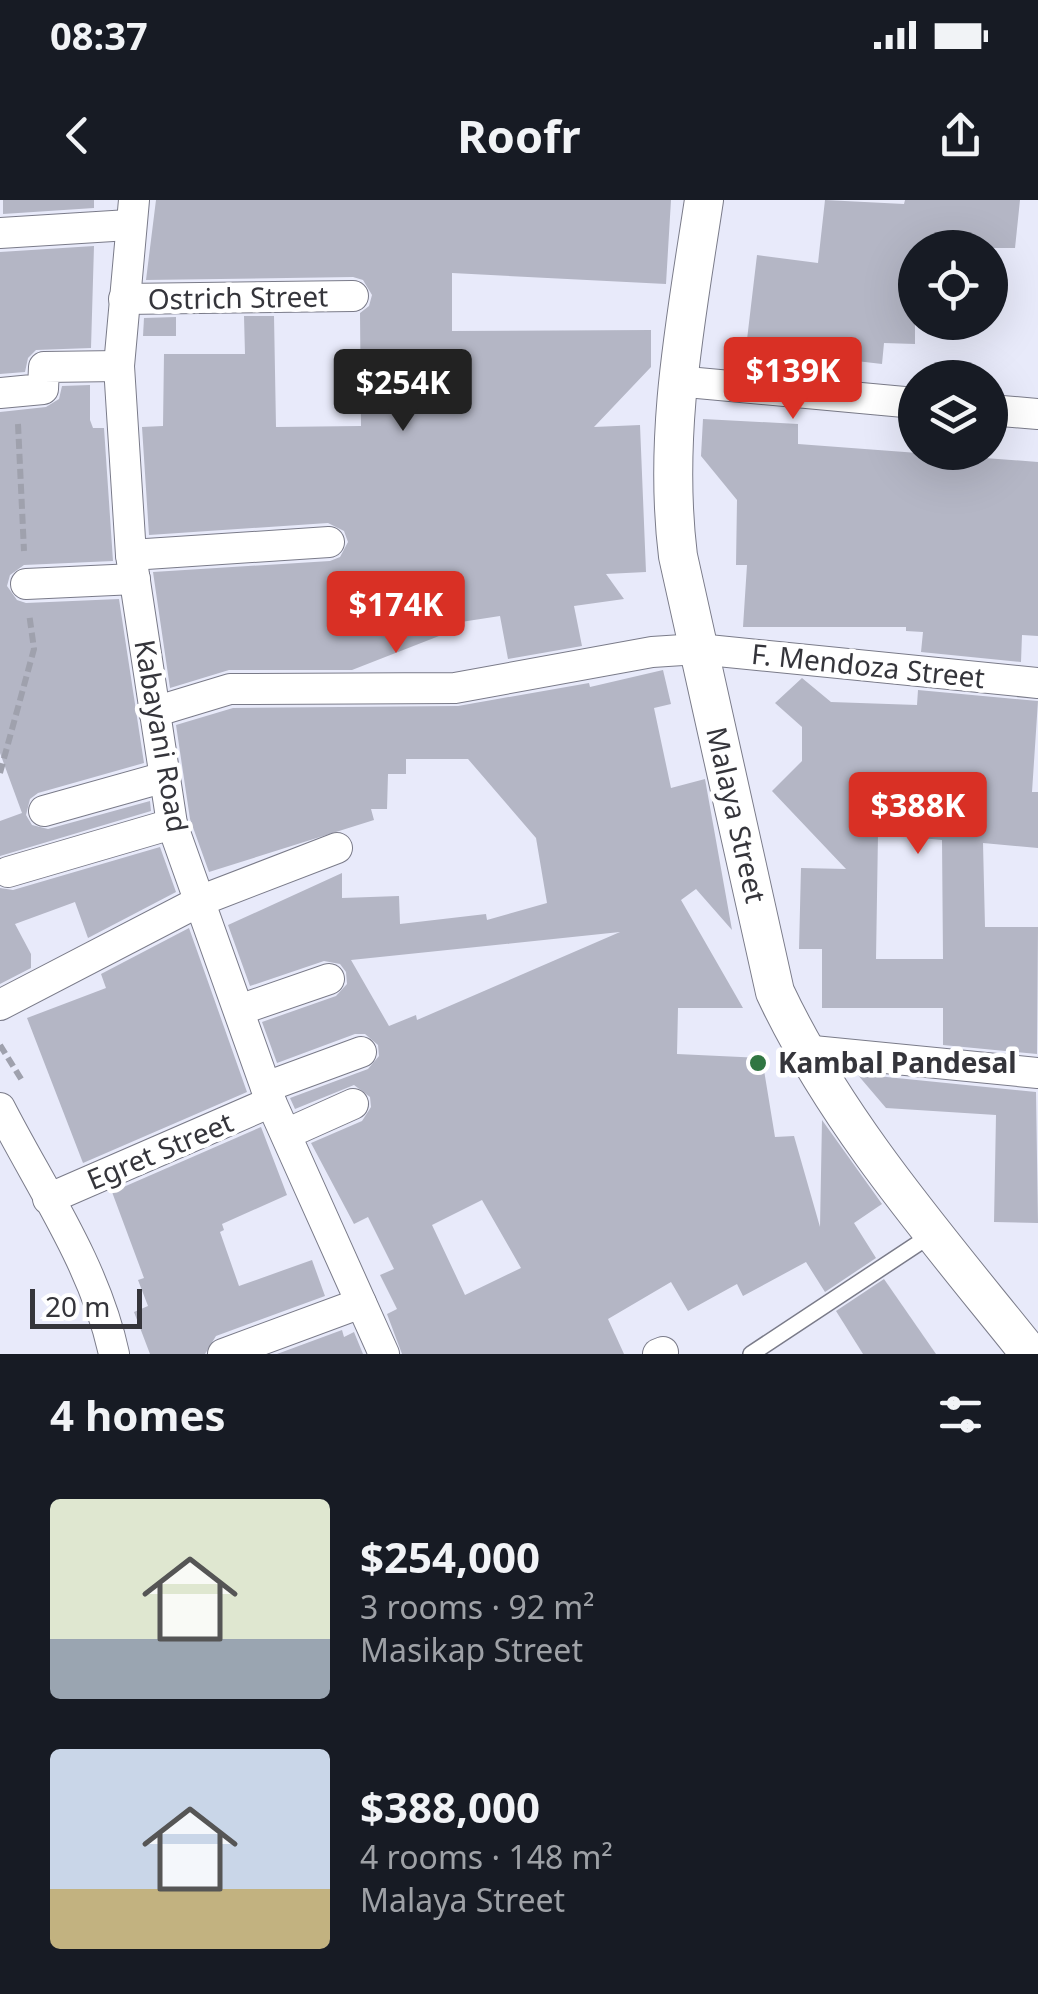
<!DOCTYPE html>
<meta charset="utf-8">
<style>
:root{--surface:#171b24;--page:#242831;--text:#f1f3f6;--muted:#9ea1a6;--accent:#d93025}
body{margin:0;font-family:"Noto Sans",sans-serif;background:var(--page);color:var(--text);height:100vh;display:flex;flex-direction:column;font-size:38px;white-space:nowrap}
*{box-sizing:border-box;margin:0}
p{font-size:32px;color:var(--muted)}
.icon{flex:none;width:55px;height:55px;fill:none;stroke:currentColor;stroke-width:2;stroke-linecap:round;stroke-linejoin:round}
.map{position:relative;height:1154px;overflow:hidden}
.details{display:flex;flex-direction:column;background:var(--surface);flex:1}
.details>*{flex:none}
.tools{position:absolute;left:898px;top:30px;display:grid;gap:20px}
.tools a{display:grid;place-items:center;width:110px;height:110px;border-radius:50%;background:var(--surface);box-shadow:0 10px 40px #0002;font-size:50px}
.scale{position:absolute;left:30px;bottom:25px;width:112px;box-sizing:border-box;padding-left:10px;border:5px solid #35353b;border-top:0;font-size:28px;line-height:35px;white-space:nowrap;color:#35353b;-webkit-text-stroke:8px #fff;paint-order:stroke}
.price{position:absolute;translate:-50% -85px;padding:0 22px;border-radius:10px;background:var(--accent);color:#fff;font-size:32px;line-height:65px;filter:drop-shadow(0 2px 5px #0008)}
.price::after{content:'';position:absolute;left:50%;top:60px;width:30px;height:22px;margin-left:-15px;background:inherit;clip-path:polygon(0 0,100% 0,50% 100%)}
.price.active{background:#222;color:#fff}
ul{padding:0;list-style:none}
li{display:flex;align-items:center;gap:30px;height:250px;padding:0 50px}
li span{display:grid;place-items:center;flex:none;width:280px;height:200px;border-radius:10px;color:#555}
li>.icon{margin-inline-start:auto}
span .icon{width:120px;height:120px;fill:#fffc;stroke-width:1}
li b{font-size:42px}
h2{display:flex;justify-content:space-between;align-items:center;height:120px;padding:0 50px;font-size:42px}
.status{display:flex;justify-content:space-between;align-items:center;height:70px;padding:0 50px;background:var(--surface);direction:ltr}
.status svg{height:28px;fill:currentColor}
header{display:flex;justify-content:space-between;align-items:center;height:130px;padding:0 50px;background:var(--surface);font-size:45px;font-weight:700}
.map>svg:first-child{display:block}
.building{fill:#b4b6c5;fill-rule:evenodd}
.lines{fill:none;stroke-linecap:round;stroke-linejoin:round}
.service-casing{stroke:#7a7b89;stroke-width:18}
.minor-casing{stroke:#7a7b89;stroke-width:32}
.tertiary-casing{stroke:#7a7b89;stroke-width:40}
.path{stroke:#9fa1ad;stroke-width:6;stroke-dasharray:10 5;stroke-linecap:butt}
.service{stroke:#fff;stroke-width:15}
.minor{stroke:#fff;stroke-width:30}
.tertiary{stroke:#fff;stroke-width:38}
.poi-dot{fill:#307642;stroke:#fff;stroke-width:4}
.labels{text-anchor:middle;stroke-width:9;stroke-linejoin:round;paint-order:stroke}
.street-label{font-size:28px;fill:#35353b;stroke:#fff}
.poi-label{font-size:28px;font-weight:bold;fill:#35353b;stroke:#fff;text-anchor:start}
</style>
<div class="status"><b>08:37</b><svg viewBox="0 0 49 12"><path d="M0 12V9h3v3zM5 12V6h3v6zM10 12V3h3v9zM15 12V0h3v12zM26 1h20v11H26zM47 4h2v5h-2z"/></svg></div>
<header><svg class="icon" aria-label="back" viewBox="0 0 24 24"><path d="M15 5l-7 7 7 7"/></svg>Roofr<svg class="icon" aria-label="share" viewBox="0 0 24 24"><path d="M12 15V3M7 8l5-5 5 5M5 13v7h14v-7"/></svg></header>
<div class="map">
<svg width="1038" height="1154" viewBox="0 0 1038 1154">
<rect width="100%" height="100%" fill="#e8eafa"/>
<g class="building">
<path d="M3,0H94V8L3,14Z"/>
<path d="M156,0H671L666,84L452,73V131L651,130V167L594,227L640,225L646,372L606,374L624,399L574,406L582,446L508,459L500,416L435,426L439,436L352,470H229L170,488L153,372L330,361L340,357L348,342L344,331L328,323L149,335L142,227L163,226L164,154H245L244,116H274L276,227L361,226L360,113L369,106L372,95L363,80L353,77L146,80Z"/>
<path d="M825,0L904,4L905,0H1020L1015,48H915V144L884,143L882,164L746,148L757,55L818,63Z"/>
<path d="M94,46L91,148L36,150L28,158L25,172L0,174V52Z"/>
<path d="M176,117V136H143L144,118Z"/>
<path d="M90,185V220L93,228H104L113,361L24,365L10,375L7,386L17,400L26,403L119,399L144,563L38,593L30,599L26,615L32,625L48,629L150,601L151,611L0,656V621L22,613L0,553V212L46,207L59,199L62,186Z"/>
<path d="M703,219L798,224V244L1038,262V436L1022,435L1021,462L921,452L923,432L906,431V427H743L747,365H736L737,300L701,256Z"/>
<path d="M663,470L671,504L654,508L671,588L705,579L732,730L696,689L681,700L743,808H678L677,854L762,858L775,937L794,936L820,1027L822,920L882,1004L854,1023L876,1058L825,1092L806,1062L743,1096L737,1084L688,1111L671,1082L608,1119L624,1154H402L387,1114L397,1109L380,1075L394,1069L368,1017L354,1024L311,943L362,921L371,907L370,897L354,885L295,909L290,898L368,869L379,856L378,845L365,834H355L277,863L262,822L336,796L347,784L346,772L340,764L324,761L250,786L228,725L342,673V698L399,696L400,724L486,714L487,720L547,703L536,638L468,559H406V574H388L387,609H371L374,620L209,672L190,619L176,525L233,508L458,506L589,483L590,487ZM620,732L417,820L416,815L389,826L351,760ZM482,1000L521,1068L465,1095L432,1025Z"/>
<path d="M802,478L831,502L917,505L918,490L1038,501L1032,592H1038V648L983,643L985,727H1038L1037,854L943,845V808H822V749H799L801,668L846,669L772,591L802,561V527L775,503ZM878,634L942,640L943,759H876Z"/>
<path d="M160,647L176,692L88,738L75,702L15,724L31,754V768L0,784V688L13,690Z"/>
<path d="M189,728L247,892L83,963L27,818L106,788L101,774Z"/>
<path d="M857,874L1036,892L1038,1023L994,1022L996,915L886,908Z"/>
<path d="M261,927L287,995L222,1024L224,1030L220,1032L239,1086L312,1060L325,1096L216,1136L205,1154H150L134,1112L148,1106L138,1080L144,1078L112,992Z"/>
<path d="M884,1079L936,1154H863L836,1111Z"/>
<path d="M342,1130L344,1137L354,1132L363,1154H277Z"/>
</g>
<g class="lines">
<defs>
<path id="service" d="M751,1154L931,1035"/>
<g id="minor">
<path d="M134,0L119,166L131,355L172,624L271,902L384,1154"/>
<path d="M0,33L129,25"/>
<path d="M124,99L353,96"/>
<path d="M676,181L915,203"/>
<path d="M0,193L43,189L44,167L119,166"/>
<path d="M990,210L1038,214"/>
<path d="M131,355L329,342"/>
<path d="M26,384L135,379"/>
<path d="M154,512L230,489L455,488L652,452L698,449L1038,483"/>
<path d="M44,611L165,577"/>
<path d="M8,672L172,624"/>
<path d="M0,805L202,700L337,648"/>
<path d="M239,810L329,779"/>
<path d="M803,850L1038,873"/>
<path d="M266,887L361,852"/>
<path d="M0,908C41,988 95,1065 114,1154"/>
<path d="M286,934L353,904"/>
<path d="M48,999L271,902"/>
<path d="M223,1154L361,1103"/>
<path d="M658,1154L663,1152"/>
</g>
<path id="tertiary" d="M704,0C686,119 663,235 678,356L775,792C837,924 939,1040 1030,1154"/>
</defs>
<use href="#service" class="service-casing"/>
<use href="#minor" class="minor-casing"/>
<use href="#tertiary" class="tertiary-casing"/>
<g class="path">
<path d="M18,224L24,351"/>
<path d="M0,573L34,449L29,413"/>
<path d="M0,845L23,882"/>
</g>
<use href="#service" class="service"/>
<use href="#minor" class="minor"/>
<use href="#tertiary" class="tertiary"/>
</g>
<circle class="poi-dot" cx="758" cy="863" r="10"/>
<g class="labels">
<g class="street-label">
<text transform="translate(238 98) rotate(-1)" y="10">Ostrich Street</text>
<text transform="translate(868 466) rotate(6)" y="10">F. Mendoza Street</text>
<text transform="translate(161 536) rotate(80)" y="10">Kabayani Road</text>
<text transform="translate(736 615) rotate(77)" y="10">Malaya Street</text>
<text transform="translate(160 951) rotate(-23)" y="10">Egret Street</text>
</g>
<g class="poi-label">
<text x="778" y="873">Kambal Pandesal</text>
</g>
</g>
</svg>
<div class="tools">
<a><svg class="icon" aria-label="locate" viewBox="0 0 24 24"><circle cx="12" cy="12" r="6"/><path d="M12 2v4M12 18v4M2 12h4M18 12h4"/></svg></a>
<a><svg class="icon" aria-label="layers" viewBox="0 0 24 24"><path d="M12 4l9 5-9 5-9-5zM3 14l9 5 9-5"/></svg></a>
</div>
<div class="scale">20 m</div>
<b class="price" style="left:793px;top:222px">$139K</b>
<b class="price active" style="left:403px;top:234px">$254K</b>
<b class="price" style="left:396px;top:456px">$174K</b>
<b class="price" style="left:918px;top:657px">$388K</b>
</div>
<section class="details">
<h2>4 homes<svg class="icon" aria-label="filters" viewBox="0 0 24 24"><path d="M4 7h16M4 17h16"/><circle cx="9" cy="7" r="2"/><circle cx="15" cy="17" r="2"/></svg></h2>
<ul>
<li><span style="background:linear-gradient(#dfe7d0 70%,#9aa5b1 0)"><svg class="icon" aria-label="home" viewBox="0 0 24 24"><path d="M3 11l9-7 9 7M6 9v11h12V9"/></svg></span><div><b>$254,000</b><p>3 rooms · 92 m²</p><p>Masikap Street</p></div></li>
<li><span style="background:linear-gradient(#c9d6e8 70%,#c2b280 0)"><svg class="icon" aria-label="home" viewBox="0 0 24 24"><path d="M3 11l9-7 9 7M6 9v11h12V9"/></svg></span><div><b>$388,000</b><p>4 rooms · 148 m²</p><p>Malaya Street</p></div></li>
</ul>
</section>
